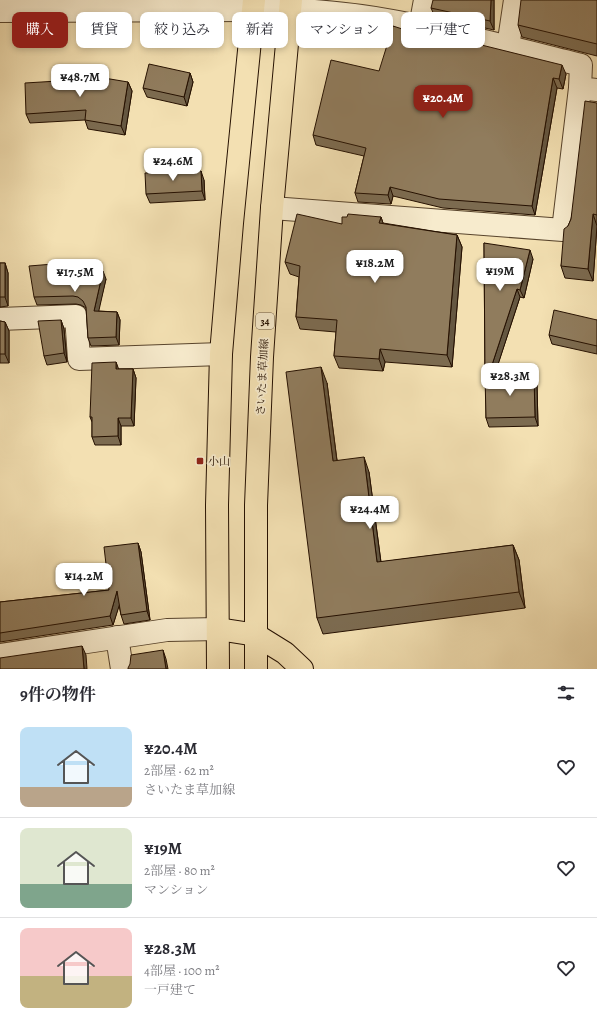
<!DOCTYPE html>
<html lang="ja">
<meta charset="utf-8">
<style>
:root{--surface:#fff;--page:#f2f2f3;--text:#2b2b33;--muted:#7c7c81;--line:#e1e1e2;--accent:#8f2418}
body{margin:0;font-family:Alegreya,"Noto Serif JP",serif;background:var(--page);color:var(--text);height:100vh;display:flex;flex-direction:column;font-size:15px;white-space:nowrap}
*{box-sizing:border-box;margin:0}
p{font-size:13px;color:var(--muted)}
.icon{flex:none;width:22px;height:22px;fill:none;stroke:currentColor;stroke-width:2;stroke-linecap:round;stroke-linejoin:round}
.map{position:relative;height:669px;overflow:hidden}
.details{display:flex;flex-direction:column;background:var(--surface);flex:1}
.details>*{flex:none}
.banner{position:absolute;left:12px;top:12px;width:573px;height:36px;display:flex;gap:8px}
.price{position:absolute;translate:-50% -34px;padding:0 9px;border-radius:8px;background:#fff;color:#222;font-size:13px;line-height:26px;filter:drop-shadow(0 1px 2px #0008)}
.price::after{content:'';position:absolute;left:50%;top:24px;width:12px;height:9px;margin-left:-6px;background:inherit;clip-path:polygon(0 0,100% 0,50% 100%)}
.price.active{background:var(--accent);color:#fff}
ul{padding:0;list-style:none}
li{display:flex;align-items:center;gap:12px;height:100px;padding:0 20px}
li+li{border-top:1px solid var(--line)}
li span{display:grid;place-items:center;flex:none;width:112px;height:80px;border-radius:8px;color:#555}
li>.icon{margin-inline-start:auto}
span .icon{width:48px;height:48px;fill:#fffc;stroke-width:1}
li b{font-size:17px}
h2{display:flex;justify-content:space-between;align-items:center;height:48px;padding:0 20px;font-size:17px}
.chip{padding:0 14px;border-radius:8px;background:var(--surface);box-shadow:0 2px 6px #0003;font-size:14px;line-height:36px}
.chip.active{background:var(--accent);color:#fff}
.map>svg:first-child{display:block}
.lines{fill:none;stroke-linecap:round;stroke-linejoin:round}
.minor-casing{stroke:#58442c;stroke-width:24}
.major-casing{stroke:#251000;stroke-width:24}
.minor{stroke:#f7ebcd;stroke-width:22}
.major{stroke:#f3e0b2;stroke-width:22}
.wall{fill:#7c6b50;stroke:#251000}
.shaded-wall{fill:#655741;stroke:#251000}
.building{fill:#907c5d;stroke:#251000}
.poi-dot{fill:#8f2418;stroke:#f7ebcd;stroke-width:1.5}
.labels{text-anchor:middle;stroke-width:3.5;stroke-linejoin:round;paint-order:stroke}
.shield{fill:#f7ebcd;stroke:#64523e;stroke-width:1}
.shield-label{font-size:10px;font-weight:bold;fill:#251000}
.street-label{font-size:11px;fill:#251000;stroke:#f7ebcd}
.poi-label{font-size:11px;fill:#251000;stroke:#f7ebcd;text-anchor:start}
</style>
<div class="map">
<svg width="597" height="669" viewBox="0 0 597 669">
<rect width="100%" height="100%" fill="#f3e0b2"/>
<filter id="stains"><feTurbulence type="fractalNoise" baseFrequency=".005" numOctaves="4"/><feColorMatrix values="0 0 0 0 .2 0 0 0 0 .09 0 0 0 0 .02 0 0 0 .5 -.17"/></filter>
<radialGradient id="worn" r=".72"><stop offset=".6" stop-color="#630" stop-opacity="0"/><stop offset="1" stop-color="#630" stop-opacity=".3"/></radialGradient>
<g class="lines">
<defs>
<g id="minor">
<path d="M0,11L253,10C364,5 474,39 581,65L580,88L597,90"/>
<path d="M420,27L425,0"/>
<path d="M508,47L515,0"/>
<path d="M272,208L563,230L580,88"/>
<path d="M0,319L76,316L79,359L221,354"/>
<path d="M117,637L122,669"/>
<path d="M0,655L167,630L218,629"/>
</g>
<g id="major">
<path d="M218,629L256,635L285,653L302,669"/>
<path d="M218,669L217,505L221,354L232,223L254,0"/>
<path d="M256,669V505L262,357L272,208L291,0"/>
</g>
</defs>
<use href="#minor" class="minor-casing"/>
<use href="#major" class="major-casing"/>
<use href="#minor" class="minor"/>
<use href="#major" class="major"/>
</g>
<g class="wall">
<path d="M494,0V30L435,17L431,8Z"/>
<path d="M597,0V56L522,37L518,25Z"/>
<path d="M424,36L566,74L563,89L557,88L535,215L443,208L393,196L391,204L358,202L355,193L364,156L316,145L313,135L379,71Z"/>
<path d="M190,73L193,82L187,106L147,97L143,88Z"/>
<path d="M128,82L132,91L125,135L88,129L85,120L30,123L26,114Z"/>
<path d="M597,103V226L593,281L565,278L561,266L568,226L571,219Z"/>
<path d="M204,180L205,200L150,203L146,194Z"/>
<path d="M381,217L383,223L457,235L462,247L452,367L385,362L383,371L339,368L334,356L336,332L300,329L296,317L299,277L290,274L285,262L342,224Z"/>
<path d="M484,243L533,259L524,298L520,297L494,376H534L537,385L538,426L489,427L486,418V376L485,374Z"/>
<path d="M0,263H5L8,273V306L0,307Z"/>
<path d="M106,279L98,311L117,312L120,320L119,345L91,346L88,338L86,308L81,305L76,304L37,305L34,297Z"/>
<path d="M61,320L64,329L67,362L47,365L44,356Z"/>
<path d="M597,320V354L552,344L549,335Z"/>
<path d="M0,321L5,322L9,331V363H0Z"/>
<path d="M116,362L118,369H133L136,378L134,426H121V445H95L92,437V422L90,417Z"/>
<path d="M327,383L337,460L369,472L381,562L513,545L519,560L525,608L323,634L317,618Z"/>
<path d="M138,543L141,552L150,620L124,624L121,615L119,605L113,625L0,642V602L109,590Z"/>
</g>
<g class="shaded-wall">
<path d="M491,0H494V30L490,21Z"/>
<path d="M562,65L566,74L563,89L559,79Z"/>
<path d="M190,73L193,82L187,106L184,97Z"/>
<path d="M553,78L557,88L535,215L532,206Z"/>
<path d="M128,82L132,91L125,135L121,126Z"/>
<path d="M201,171L204,180L205,200L202,191Z"/>
<path d="M390,187L393,196L391,204L388,195Z"/>
<path d="M593,214L597,226L593,281L588,269Z"/>
<path d="M381,217L385,229L379,223Z"/>
<path d="M457,235L462,247L452,367L447,355Z"/>
<path d="M530,250L533,259L524,298L520,290Z"/>
<path d="M5,263L8,273V306L5,297Z"/>
<path d="M103,271L106,279L97,319L94,311Z"/>
<path d="M517,289L520,297L492,383L489,374Z"/>
<path d="M117,312L120,320L119,345L116,337Z"/>
<path d="M61,320L64,329L67,362L64,353Z"/>
<path d="M5,322L9,331V363L5,354Z"/>
<path d="M380,349L385,362L383,371L379,359Z"/>
<path d="M116,362L119,370L116,369Z"/>
<path d="M321,367L327,383L339,477L333,461Z"/>
<path d="M133,369L136,378L134,426L131,418Z"/>
<path d="M534,376L537,385L538,426L535,417Z"/>
<path d="M118,418L121,426V445L118,436Z"/>
<path d="M364,457L369,472L383,578L377,562Z"/>
<path d="M138,543L141,552L150,620L147,611Z"/>
<path d="M513,545L519,560L525,608L519,592Z"/>
<path d="M117,591L121,600L113,625L110,616Z"/>
<path d="M82,646L86,655L87,669H84Z"/>
<path d="M163,650L166,659L168,669H166Z"/>
</g>
<g class="building">
<path d="M433,0H491L490,21L431,8Z"/>
<path d="M521,0H597V44L518,25Z"/>
<path d="M393,26L424,36L425,31L562,65L559,79L553,78L532,206L439,199L390,187L388,195L355,193L366,148L313,135L331,60L379,71Z"/>
<path d="M149,64L190,73L184,97L143,88Z"/>
<path d="M92,76L128,82L121,126L85,120L86,110L26,114L25,83L91,79Z"/>
<path d="M585,101L597,103V215L593,214L588,269L561,266L564,229L568,226L571,219Z"/>
<path d="M201,171L202,191L146,194L145,173Z"/>
<path d="M297,214L342,224V217H347L348,214L381,217L379,223L457,235L447,355L380,349L379,359L334,356L337,320L296,317L300,266L285,262Z"/>
<path d="M484,243L530,250L520,290L517,289L489,374H485Z"/>
<rect x="0" y="263" width="5" height="34"/>
<path d="M66,263L103,271L94,311L117,312L116,337L88,338L86,307L83,301L78,297L73,296L34,297L29,266Z"/>
<path d="M554,310L597,320V346L549,335Z"/>
<path d="M61,320L64,353L44,356L38,321Z"/>
<path d="M0,321L5,322V354H0Z"/>
<path d="M116,362V369H133L131,418H118V436L92,437V417H90L92,363Z"/>
<path d="M321,367L333,461L364,457L377,562L513,545L519,592L317,618L286,372Z"/>
<path d="M485,376H534L535,417L486,418Z"/>
<path d="M138,543L147,611L121,615L117,591L110,616L0,633V602L109,590L104,547Z"/>
<path d="M82,646L84,669H0V658Z"/>
<path d="M163,650L166,669H128V668L130,664L131,655Z"/>
</g>
<rect class="poi-dot" x="196" y="457" width="8" height="8" rx="2"/>
<g class="labels">
<rect class="shield" x="256" y="313" width="18" height="16" rx="3"/>
<g class="shield-label">
<text x="265" y="325">34</text>
</g>
<g class="street-label">
<text transform="translate(262 377) rotate(-87)" y="4">さいたま草加線</text>
</g>
<g class="poi-label">
<text x="208" y="465">小山</text>
</g>
</g>
<rect width="100%" height="100%" filter="url(#stains)"/>
<rect width="100%" height="100%" fill="url(#worn)"/>
</svg>
<b class="price" style="left:80px;top:98px">¥48.7M</b>
<b class="price active" style="left:443px;top:119px">¥20.4M</b>
<b class="price" style="left:173px;top:182px">¥24.6M</b>
<b class="price" style="left:375px;top:284px">¥18.2M</b>
<b class="price" style="left:500px;top:292px">¥19M</b>
<b class="price" style="left:75px;top:293px">¥17.5M</b>
<b class="price" style="left:510px;top:397px">¥28.3M</b>
<b class="price" style="left:370px;top:530px">¥24.4M</b>
<b class="price" style="left:84px;top:597px">¥14.2M</b>
<div class="banner">
<a class="chip active">購入</a>
<a class="chip">賃貸</a>
<a class="chip">絞り込み</a>
<a class="chip">新着</a>
<a class="chip">マンション</a>
<a class="chip">一戸建て</a>
</div>
</div>
<section class="details">
<h2>9件の物件<svg class="icon" aria-label="filters" viewBox="0 0 24 24"><path d="M4 7h16M4 17h16"/><circle cx="9" cy="7" r="2"/><circle cx="15" cy="17" r="2"/></svg></h2>
<ul>
<li><span style="background:linear-gradient(#bfe0f5 75%,#b9a48a 0)"><svg class="icon" aria-label="home" viewBox="0 0 24 24"><path d="M3 11l9-7 9 7M6 9v11h12V9"/></svg></span><div><b>¥20.4M</b><p>2部屋 · 62 m²</p><p>さいたま草加線</p></div><svg class="icon" aria-label="heart" viewBox="0 0 24 24"><path d="M12 20l-8-8c-3-5 5-10 8-4 3-6 11-1 8 4z"/></svg></li>
<li><span style="background:linear-gradient(#dfe7d0 70%,#7fa58c 0)"><svg class="icon" aria-label="home" viewBox="0 0 24 24"><path d="M3 11l9-7 9 7M6 9v11h12V9"/></svg></span><div><b>¥19M</b><p>2部屋 · 80 m²</p><p>マンション</p></div><svg class="icon" aria-label="heart" viewBox="0 0 24 24"><path d="M12 20l-8-8c-3-5 5-10 8-4 3-6 11-1 8 4z"/></svg></li>
<li><span style="background:linear-gradient(#f6c9c9 60%,#c2b280 0)"><svg class="icon" aria-label="home" viewBox="0 0 24 24"><path d="M3 11l9-7 9 7M6 9v11h12V9"/></svg></span><div><b>¥28.3M</b><p>4部屋 · 100 m²</p><p>一戸建て</p></div><svg class="icon" aria-label="heart" viewBox="0 0 24 24"><path d="M12 20l-8-8c-3-5 5-10 8-4 3-6 11-1 8 4z"/></svg></li>
</ul>
</section>
